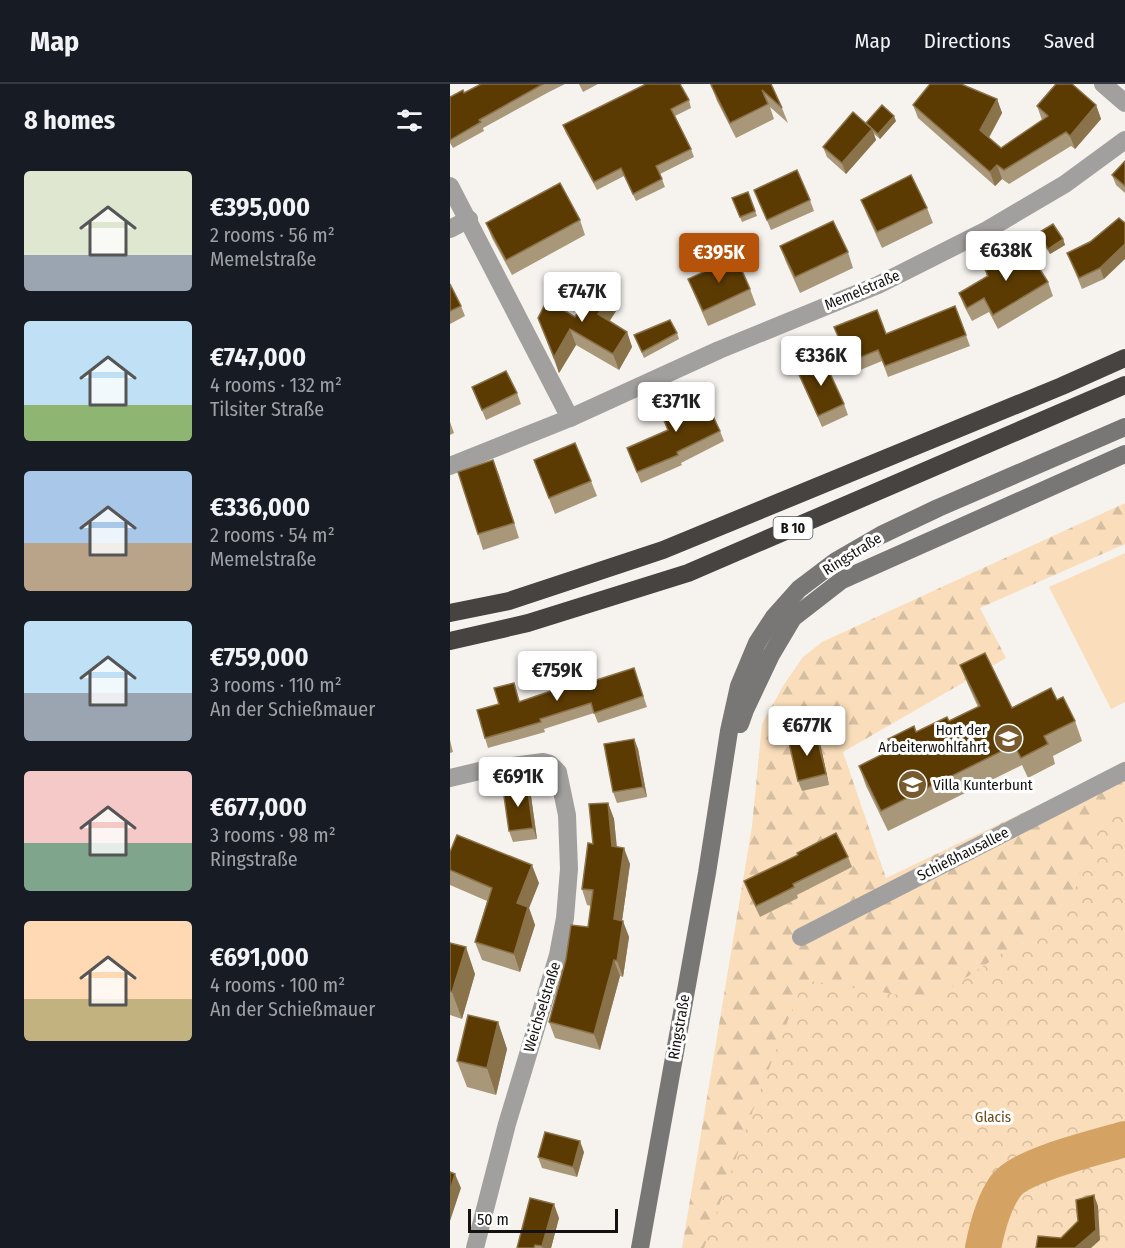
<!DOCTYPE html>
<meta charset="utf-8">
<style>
:root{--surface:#171b24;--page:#20242c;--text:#f1f3f6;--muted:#9ea1a6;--line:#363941;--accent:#b45309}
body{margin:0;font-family:"Fira Sans Condensed",sans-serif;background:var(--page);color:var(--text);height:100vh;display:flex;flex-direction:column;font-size:22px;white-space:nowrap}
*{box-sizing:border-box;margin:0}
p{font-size:20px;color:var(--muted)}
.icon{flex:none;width:33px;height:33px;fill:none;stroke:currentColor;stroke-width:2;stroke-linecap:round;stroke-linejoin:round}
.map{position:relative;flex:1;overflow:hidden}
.sheet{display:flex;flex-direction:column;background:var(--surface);width:450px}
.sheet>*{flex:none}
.scale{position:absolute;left:18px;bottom:15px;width:150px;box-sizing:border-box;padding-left:6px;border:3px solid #131210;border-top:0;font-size:16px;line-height:21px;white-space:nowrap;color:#131210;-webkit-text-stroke:4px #fff;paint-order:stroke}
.price{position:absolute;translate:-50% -51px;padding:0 14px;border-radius:6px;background:#fff;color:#222;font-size:20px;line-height:39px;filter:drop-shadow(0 2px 3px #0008)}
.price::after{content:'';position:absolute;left:50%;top:36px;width:18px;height:14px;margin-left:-9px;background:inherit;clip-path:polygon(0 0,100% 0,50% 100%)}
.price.on{background:var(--accent);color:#fff}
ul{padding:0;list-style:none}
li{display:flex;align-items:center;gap:18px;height:150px;padding:0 24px}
li span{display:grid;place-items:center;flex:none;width:168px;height:120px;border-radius:6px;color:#555}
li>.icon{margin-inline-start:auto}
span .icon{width:72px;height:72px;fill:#fffc;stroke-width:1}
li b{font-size:26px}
h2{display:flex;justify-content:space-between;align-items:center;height:72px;padding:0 24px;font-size:26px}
header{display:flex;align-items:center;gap:36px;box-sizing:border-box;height:84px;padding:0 30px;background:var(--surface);border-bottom:2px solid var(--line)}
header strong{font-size:28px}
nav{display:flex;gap:33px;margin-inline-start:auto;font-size:21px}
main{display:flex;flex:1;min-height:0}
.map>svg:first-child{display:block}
.forest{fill:url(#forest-firs)}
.park{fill:url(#park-crowns)}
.pitch{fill:#fadebb}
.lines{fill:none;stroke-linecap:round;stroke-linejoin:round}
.river{stroke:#d4a364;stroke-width:36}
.street{stroke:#a1a09e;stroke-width:18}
.secondary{stroke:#797775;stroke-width:18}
.highway{stroke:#464341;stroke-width:18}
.wall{fill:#a99779}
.shaded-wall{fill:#8a724a}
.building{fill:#5c3b03;stroke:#8a724a;stroke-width:1.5}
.labels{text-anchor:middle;stroke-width:6;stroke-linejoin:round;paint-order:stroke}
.shield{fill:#fff;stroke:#5a5958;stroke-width:1.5}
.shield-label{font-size:14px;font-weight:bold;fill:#131210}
.street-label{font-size:15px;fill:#131210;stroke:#fff}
.poi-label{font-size:15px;fill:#131210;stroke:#fff;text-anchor:end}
.park-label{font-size:15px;fill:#6d4b1b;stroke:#fff}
</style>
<header>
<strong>Map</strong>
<nav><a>Map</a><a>Directions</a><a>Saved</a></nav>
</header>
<main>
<section class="sheet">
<h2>8 homes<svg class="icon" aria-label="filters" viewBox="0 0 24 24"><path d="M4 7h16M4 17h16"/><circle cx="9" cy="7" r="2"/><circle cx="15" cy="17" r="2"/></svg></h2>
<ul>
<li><span style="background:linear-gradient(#dfe7d0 70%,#9aa5b1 0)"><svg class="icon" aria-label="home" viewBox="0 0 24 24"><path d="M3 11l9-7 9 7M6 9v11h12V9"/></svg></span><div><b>€395,000</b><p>2 rooms · 56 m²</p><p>Memelstraße</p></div></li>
<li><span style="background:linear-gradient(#bfe0f5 70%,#8fb573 0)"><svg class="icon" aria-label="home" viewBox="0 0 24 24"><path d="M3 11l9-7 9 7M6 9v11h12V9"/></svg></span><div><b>€747,000</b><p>4 rooms · 132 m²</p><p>Tilsiter Straße</p></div></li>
<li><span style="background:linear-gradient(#a9c7e8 60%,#b9a48a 0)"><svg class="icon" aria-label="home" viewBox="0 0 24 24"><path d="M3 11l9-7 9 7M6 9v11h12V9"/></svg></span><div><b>€336,000</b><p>2 rooms · 54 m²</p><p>Memelstraße</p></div></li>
<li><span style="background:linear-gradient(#bfe0f5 60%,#9aa5b1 0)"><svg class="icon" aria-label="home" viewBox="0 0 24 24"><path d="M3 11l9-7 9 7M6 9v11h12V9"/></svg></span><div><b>€759,000</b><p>3 rooms · 110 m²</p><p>An der Schießmauer</p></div></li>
<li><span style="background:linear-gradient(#f6c9c9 60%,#7fa58c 0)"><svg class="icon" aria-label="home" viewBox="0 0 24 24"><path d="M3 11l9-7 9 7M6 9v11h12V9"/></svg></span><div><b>€677,000</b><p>3 rooms · 98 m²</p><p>Ringstraße</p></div></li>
<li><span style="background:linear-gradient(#ffd9b3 65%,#c2b280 0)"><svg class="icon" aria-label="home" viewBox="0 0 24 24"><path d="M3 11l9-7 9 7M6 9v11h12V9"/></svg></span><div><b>€691,000</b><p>4 rooms · 100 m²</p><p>An der Schießmauer</p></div></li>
</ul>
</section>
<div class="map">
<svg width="675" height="1164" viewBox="0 0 675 1164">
<defs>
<pattern id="forest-firs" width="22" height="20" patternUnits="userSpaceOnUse" patternTransform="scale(1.5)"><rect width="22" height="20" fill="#fadebb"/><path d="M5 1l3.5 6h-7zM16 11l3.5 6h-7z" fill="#d5bda0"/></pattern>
<pattern id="park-crowns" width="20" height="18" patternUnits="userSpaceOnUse" patternTransform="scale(1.5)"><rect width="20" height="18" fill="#fadebb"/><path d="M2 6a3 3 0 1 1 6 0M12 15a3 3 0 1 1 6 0" fill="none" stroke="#d5bda0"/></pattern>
</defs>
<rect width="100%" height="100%" fill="#f6f3ef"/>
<path class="forest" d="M675,419V460L530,524L556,574L393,668L436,794L633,700L675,677V805L488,1164H232L302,742L312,640L333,602L353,573L372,558Z"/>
<path class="park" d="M675,716V1164H254L308,1012L354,896L482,916L619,825L649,729Z"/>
<path class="pitch" d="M675,469V618L661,625L599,503Z"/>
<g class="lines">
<path class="river" d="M533,1164C537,1144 543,1120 555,1103C569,1081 649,1063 675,1055"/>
<g class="street">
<path d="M653,0L675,19"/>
<path d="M0,102L120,334"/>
<path d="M0,145L19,135"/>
<path d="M0,382L120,334L269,266L428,201L537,146L615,100L675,56"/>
<path d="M0,694L38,685L93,678L100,680L108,688L117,731L119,785L115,834L108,871L57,1040L25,1164"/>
<path d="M351,853L675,687"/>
</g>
<g class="secondary">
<path d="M290,640L295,626L321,571L343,534L392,496L675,370"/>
<path d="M190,1164L257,789L279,647L289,602L307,559L324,533L349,505L386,477L431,451L488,424L675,343"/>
</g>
<g class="highway">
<path d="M0,529L59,517L213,466L612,302L675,274"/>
<path d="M0,557L78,539L238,489L675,301"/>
</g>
</g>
<g class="wall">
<path d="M31,0H115L99,8L33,44L34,47L3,64L0,59V13L14,9Z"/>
<path d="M129,0H148L133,8Z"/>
<path d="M321,0L332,24L338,39L320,23L324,35L286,54L267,17L261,1Z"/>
<path d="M516,2L547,15L552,29L539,54L551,64L592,36L587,22L646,21L651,35L625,65L621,62L559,100L552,95L545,102L468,34L463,21Z"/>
<path d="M239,16L241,24L225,32L241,65L244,73L210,90L215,103L186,117L174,92L147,106L116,49L113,41Z"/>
<path d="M446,37L430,55L424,50L426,56L396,90L377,73L373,63L416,40Z"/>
<path d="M675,77V109L666,101L662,91Z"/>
<path d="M304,106L360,116L364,127L321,146Z"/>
<path d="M298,108L307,132L292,138L282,114Z"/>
<path d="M411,116L477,124L483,139L432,164L417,131Z"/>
<path d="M130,136L135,151L62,191L42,154L36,139Z"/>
<path d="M675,139L654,195L632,205L617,169Z"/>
<path d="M588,149L613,155L615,161L600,170L590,155Z"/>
<path d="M330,162L398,168L403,184L350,209L336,178Z"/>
<path d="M535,185L598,198L603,212L548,245L539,228L522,237L514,222L509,209L537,193Z"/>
<path d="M238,195L300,205L306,221L258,242L244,210Z"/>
<path d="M0,200L11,222L15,232L0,240Z"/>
<path d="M505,222L520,262L438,293L432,277L403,289L384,243L436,250Z"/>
<path d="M168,224L159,237L177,248L182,263L169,286L126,261L109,289L88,234L125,233Z"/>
<path d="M227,249L229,255L194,274L184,251Z"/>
<path d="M347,286L394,320L398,331L372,343Z"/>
<path d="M22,303L67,309L71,320L36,336Z"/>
<path d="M227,318L270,347L274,357L231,379L232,381L191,399L177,364L218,347L213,334L230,326Z"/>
<path d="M0,338L4,349L0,351Z"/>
<path d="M43,376L69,454L33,466L28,450Z"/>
<path d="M84,376L141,397L147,412L105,430Z"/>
<path d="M510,581L562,624L607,616L625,637L632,657L603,672L605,680L578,694L572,681L438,747L416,702L409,682L442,665L438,655L466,648L499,637L528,623L518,601Z"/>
<path d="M184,584L197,623L148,639L144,629L94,645L95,648L38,664L35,654L49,620L64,599L70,618L134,600Z"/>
<path d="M184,655L188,665L197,713L167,719L163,708Z"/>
<path d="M0,656L3,668L0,669Z"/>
<path d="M370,659L379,701L352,707L348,697Z"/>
<path d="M81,712L87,755L63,758L59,747Z"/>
<path d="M158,719L164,735L167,763L180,780L172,836L179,853L173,893L170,892L150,966L105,954L99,938L138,843L141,822L137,821L132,805L143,760Z"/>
<path d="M0,768L89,799L79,824L85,841L70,888L32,876L25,858L37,817L0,801Z"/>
<path d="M398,773L402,783L347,811L348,814L310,833L298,808L294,797Z"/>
<path d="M0,859L25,890L12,935L0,931Z"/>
<path d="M48,938L57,965L46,1011L17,1003L7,977Z"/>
<path d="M134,1068L127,1093L92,1084L88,1073Z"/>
<path d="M109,1134L101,1164H67Z"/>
</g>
<g class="shaded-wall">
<path d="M547,15L552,29L535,60L530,46Z"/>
<path d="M646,21L651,35L625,65L620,52Z"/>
<path d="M444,32L446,37L430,55L428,50Z"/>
<path d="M422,45L426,56L396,90L392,79Z"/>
<path d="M547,81L552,95L545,102L540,88Z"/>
<path d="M613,155L615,161L600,170L598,165Z"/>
<path d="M675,160V175L654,195L650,184Z"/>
<path d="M162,209L168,224L154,246L148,230Z"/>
<path d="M120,245L126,261L109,289L104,273Z"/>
<path d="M177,248L182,263L169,286L163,270Z"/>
<path d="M43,376L49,391L69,454Z"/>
<path d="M366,649L370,659L379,701L376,690Z"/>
<path d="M184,655L188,665L197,713L193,703Z"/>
<path d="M77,701L81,712L87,755L83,744Z"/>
<path d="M158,719L164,735L168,778L162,762Z"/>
<path d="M174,764L180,780L170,851L164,835Z"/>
<path d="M82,781L89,799L79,824L85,841L70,888L64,870L67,819Z"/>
<path d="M173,837L179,853L173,893L167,877Z"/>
<path d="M16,863L25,890L12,935L2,908Z"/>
<path d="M164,876L170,892L150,966L144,950Z"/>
<path d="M48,938L57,965L46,1011L37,984Z"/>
<path d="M130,1057L134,1068L127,1093L123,1083Z"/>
<path d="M5,1090L11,1104L0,1137V1107Z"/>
<path d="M644,1111L648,1122L650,1156L641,1164H625Z"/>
<path d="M104,1120L109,1134L101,1164H93L92,1162Z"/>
</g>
<g class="building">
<path d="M31,0H93L29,36L31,38L0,56V13L13,6L14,9Z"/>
<path d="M196,0H230L239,16L221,25L241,65L206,82L212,95L183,110L171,84L144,98L113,41Z"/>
<path d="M264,0H321L332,24L312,6L318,20L280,39L261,1Z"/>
<path d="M480,0H511L547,15L530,46L551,64L598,32L587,22L606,0H622L646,21L620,52L616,48L554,86L547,81L540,88L463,21Z"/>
<path d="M432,21L444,32L428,50L416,39Z"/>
<path d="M403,28L422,45L392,79L373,63Z"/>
<path d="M675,77V102L662,91Z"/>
<path d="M347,86L360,116L317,136L304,106Z"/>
<path d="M461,91L477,124L427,148L411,116Z"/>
<path d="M110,99L130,136L56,176L36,139Z"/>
<path d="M298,108L305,127L290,133L282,114Z"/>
<path d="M669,134L675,139V160L650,184L629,194L617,169L640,158Z"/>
<path d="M383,137L398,168L345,193L330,162Z"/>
<path d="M603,140L613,155L598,165L588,149Z"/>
<path d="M575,162L598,198L543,231L534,214L517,224L509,209L538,192L535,185Z"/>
<path d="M286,173L300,205L253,227L238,195Z"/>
<path d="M146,199L162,209L148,230L177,248L163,270L120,245L104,273L88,234L97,216L125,233Z"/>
<path d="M0,200L11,222L0,227Z"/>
<path d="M505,222L516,251L435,282L428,266L399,278L384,243L427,226L436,250Z"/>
<path d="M220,236L227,249L192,268L184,251Z"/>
<path d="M373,274L394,320L368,332L347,286Z"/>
<path d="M56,287L67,309L32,326L22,303Z"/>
<path d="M251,307L270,347L227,368L228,371L187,388L177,364L218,346L213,334L231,325L227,318Z"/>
<path d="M125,359L141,397L99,414L84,376Z"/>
<path d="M43,376L64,439L28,450L8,388Z"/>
<path d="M535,569L562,624L601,604L607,616L613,613L625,637L594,652L598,660L571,674L564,661L431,727L409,682L443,665L438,655L464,642L466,648L497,633L499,637L530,622L510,581Z"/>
<path d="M184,584L193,612L144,629L141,619L90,635L91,638L35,654L27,626L49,620L44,604L64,599L69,618L101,607L100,605L132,594L134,600Z"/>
<path d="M366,649L376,690L348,697L338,655Z"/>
<path d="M184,655L193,703L163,708L154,660Z"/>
<path d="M77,701L83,744L59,747L53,705Z"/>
<path d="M158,719L162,762L174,764L164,835L173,837L167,877L164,876L144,950L99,938L116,875L121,841L138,843L143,806L132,805L138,759L143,760L139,720Z"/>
<path d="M386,749L398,773L343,800L344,803L306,822L294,797L348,771L347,769Z"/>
<path d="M7,751L82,781L67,819L78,823L64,870L25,858L42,804L0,786V768Z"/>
<path d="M0,859L16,863L2,908L0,907Z"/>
<path d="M18,931L48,938L37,984L7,977Z"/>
<path d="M95,1048L130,1057L123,1083L88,1073Z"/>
<path d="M0,1088L5,1090L0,1107Z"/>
<path d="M644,1111L646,1146L625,1164H586L588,1152L611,1154L628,1137L626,1116Z"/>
<path d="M80,1114L104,1120L92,1162L85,1161L84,1164H67Z"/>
</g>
<defs>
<symbol id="school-disc" viewBox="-11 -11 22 22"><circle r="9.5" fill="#795a2f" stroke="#fff"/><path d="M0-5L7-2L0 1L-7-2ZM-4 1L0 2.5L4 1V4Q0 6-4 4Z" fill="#fff"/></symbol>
</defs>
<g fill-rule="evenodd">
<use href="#school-disc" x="542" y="638" width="33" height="33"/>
<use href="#school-disc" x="446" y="684" width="33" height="33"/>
</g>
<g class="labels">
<rect class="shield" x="323.5" y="433" width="39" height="22" rx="4.5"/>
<g class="shield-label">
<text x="343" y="449">B 10</text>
</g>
<g class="street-label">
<text transform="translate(412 206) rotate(-23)" y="5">Memelstraße</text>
<text transform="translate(402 470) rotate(-32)" y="5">Ringstraße</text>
<text transform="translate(513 770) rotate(-27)" y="5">Schießhausallee</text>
<text transform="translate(92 923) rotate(-73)" y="5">Weichselstraße</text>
<text transform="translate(229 943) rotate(-80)" y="5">Ringstraße</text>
</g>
<g class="poi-label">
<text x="537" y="651">Hort der<tspan x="537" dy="17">Arbeiterwohlfahrt</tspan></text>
<text x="483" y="706" text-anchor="start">Villa Kunterbunt</text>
</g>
<g class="park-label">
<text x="543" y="1038">Glacis</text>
</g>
</g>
</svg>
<div class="scale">50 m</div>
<b class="price" style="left:556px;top:198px">€638K</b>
<b class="price on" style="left:269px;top:200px">€395K</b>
<b class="price" style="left:132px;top:239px">€747K</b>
<b class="price" style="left:371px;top:303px">€336K</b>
<b class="price" style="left:226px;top:349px">€371K</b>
<b class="price" style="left:107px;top:618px">€759K</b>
<b class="price" style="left:357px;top:673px">€677K</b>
<b class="price" style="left:68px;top:724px">€691K</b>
</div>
</main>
